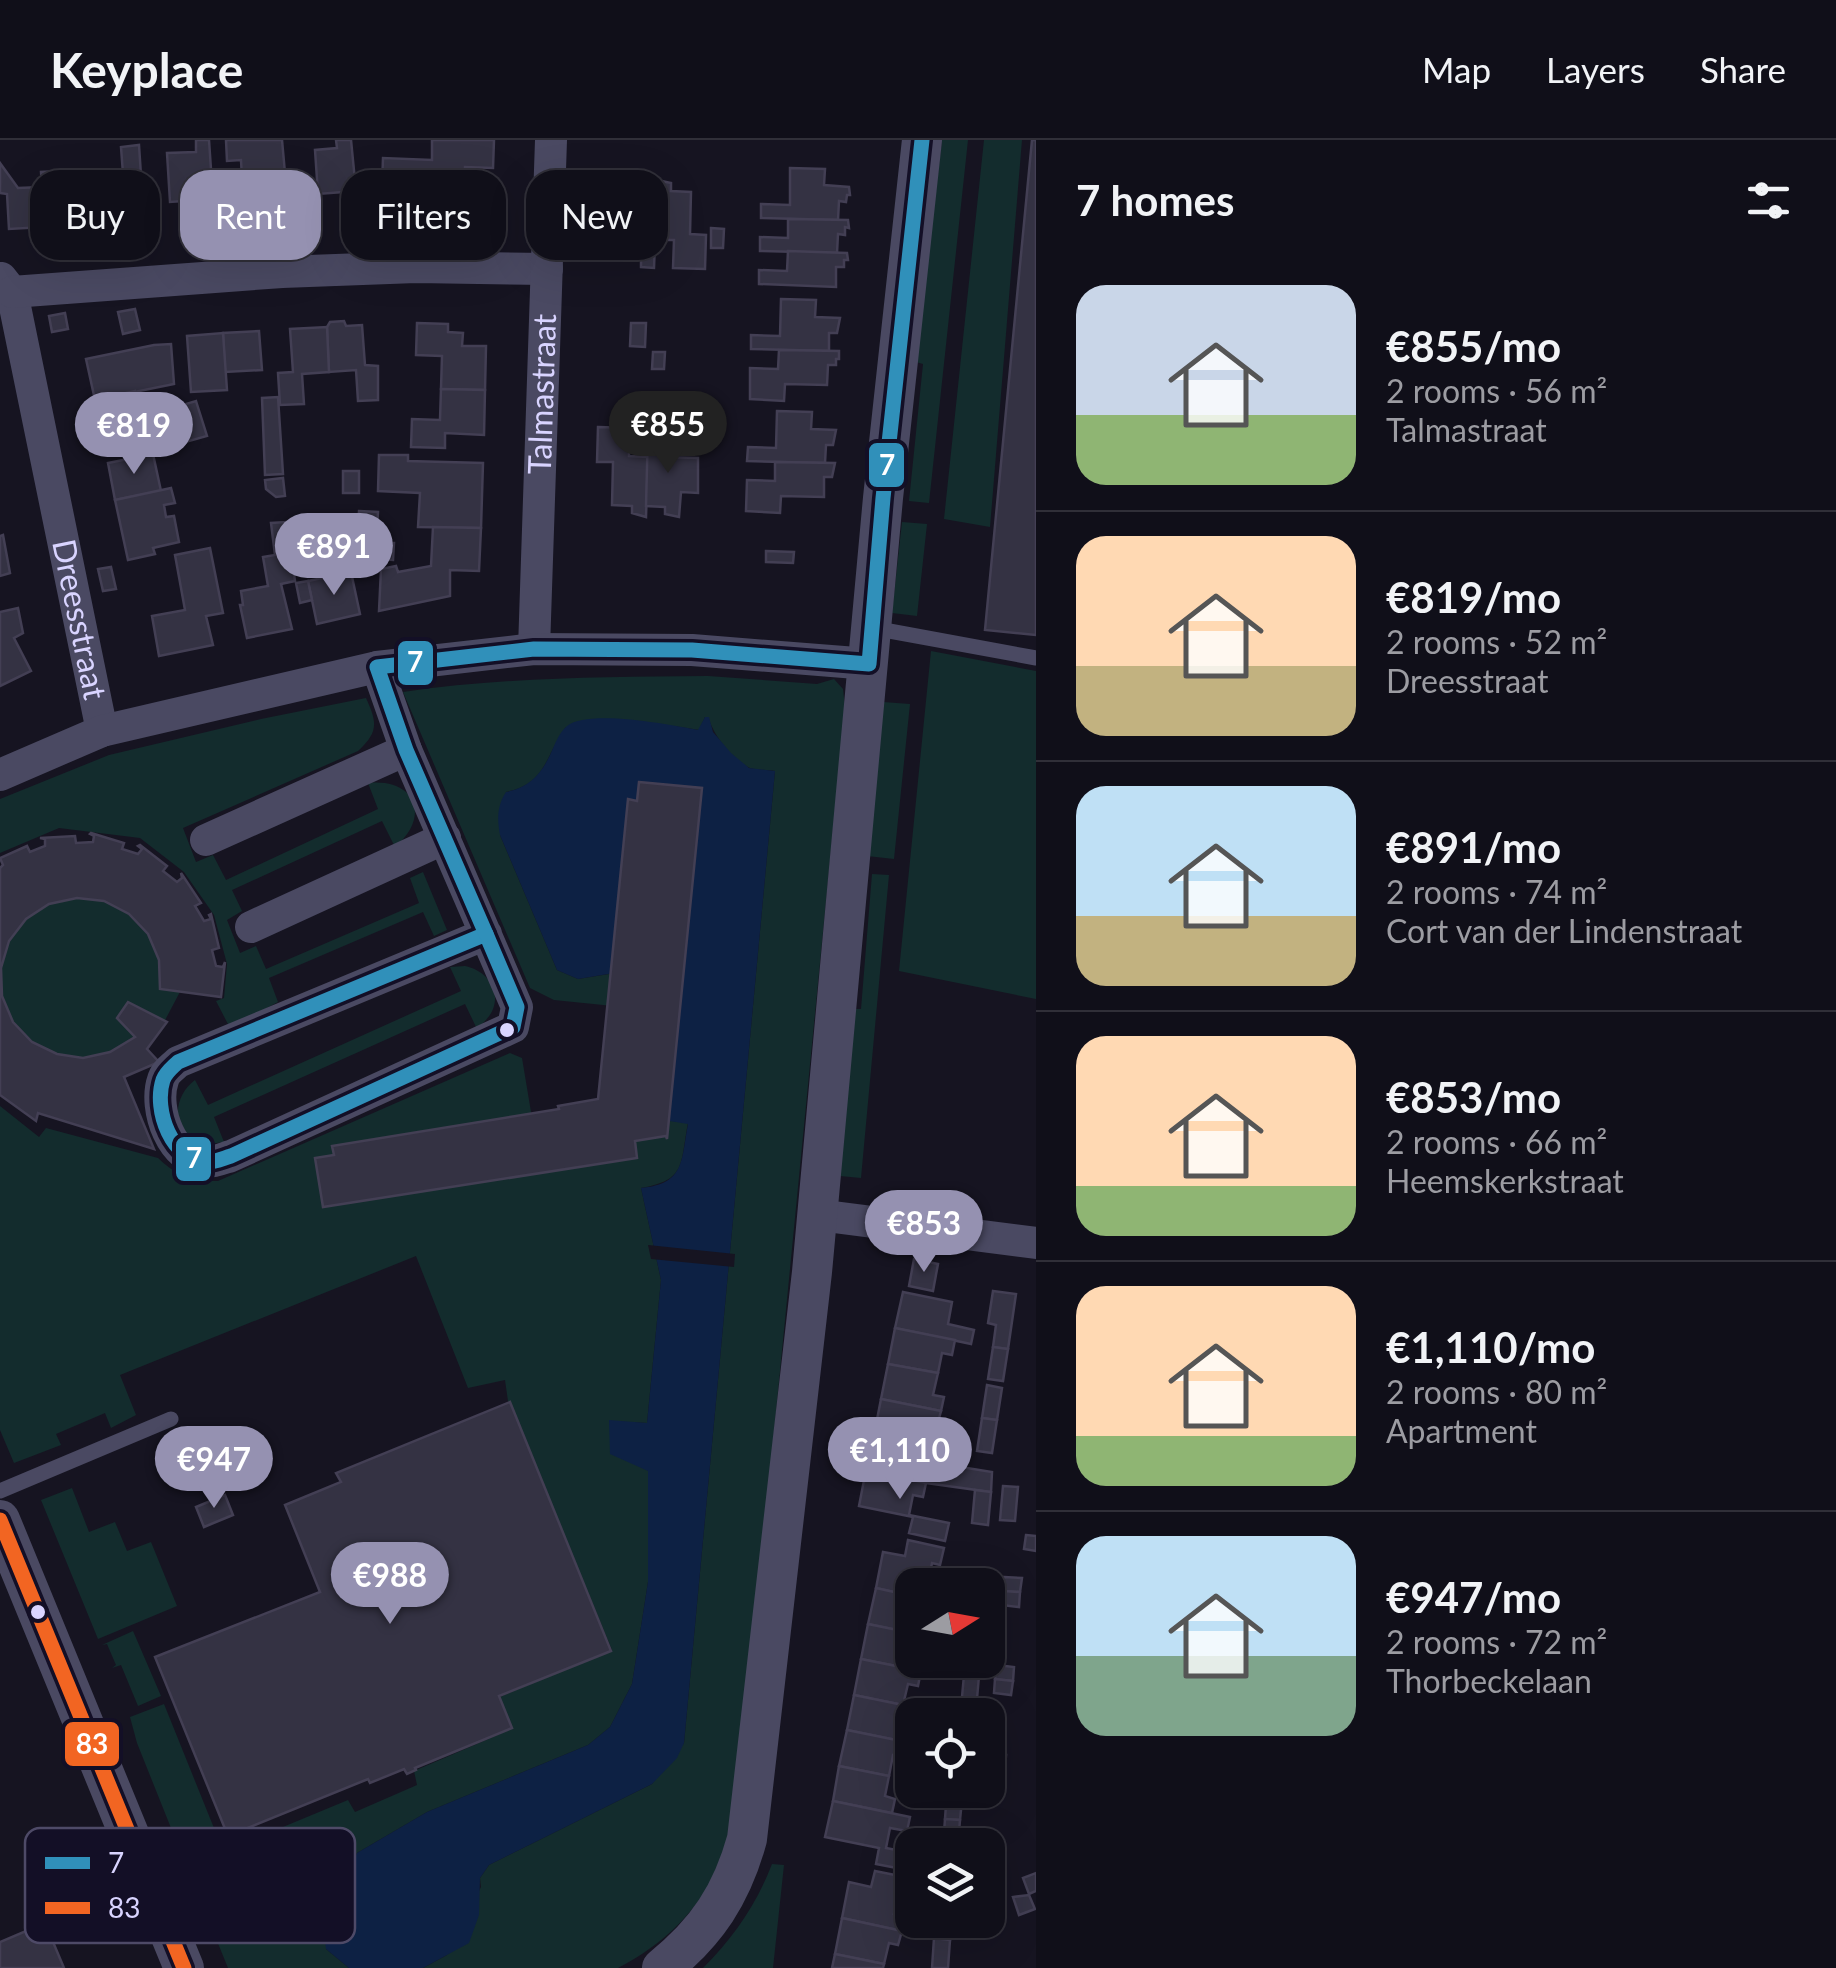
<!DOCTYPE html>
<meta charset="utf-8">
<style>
:root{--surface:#100f19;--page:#191822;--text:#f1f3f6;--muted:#9c9ca2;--line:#302f38;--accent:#9591b1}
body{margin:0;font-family:Lato,sans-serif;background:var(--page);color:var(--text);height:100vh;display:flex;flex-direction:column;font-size:38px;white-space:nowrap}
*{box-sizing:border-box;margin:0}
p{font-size:32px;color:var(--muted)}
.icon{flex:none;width:55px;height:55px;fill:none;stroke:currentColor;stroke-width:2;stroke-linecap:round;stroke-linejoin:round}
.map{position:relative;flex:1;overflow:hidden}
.sheet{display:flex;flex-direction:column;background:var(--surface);width:800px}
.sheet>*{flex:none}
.top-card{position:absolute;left:30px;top:30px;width:855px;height:90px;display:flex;gap:20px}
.needle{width:65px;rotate:79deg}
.tools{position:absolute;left:895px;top:1428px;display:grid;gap:20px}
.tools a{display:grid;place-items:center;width:110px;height:110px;border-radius:20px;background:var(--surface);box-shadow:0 10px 40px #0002,0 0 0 2px var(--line);font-size:50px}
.price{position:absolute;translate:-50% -85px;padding:0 22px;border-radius:35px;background:var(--accent);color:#fff;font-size:32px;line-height:65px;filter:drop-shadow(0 2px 5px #0008)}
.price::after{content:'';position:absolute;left:50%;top:60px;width:30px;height:22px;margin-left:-15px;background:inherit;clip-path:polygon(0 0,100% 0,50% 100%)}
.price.selected{background:#222;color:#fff}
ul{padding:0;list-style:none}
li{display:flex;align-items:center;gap:30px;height:250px;padding:0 40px}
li+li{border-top:2px solid var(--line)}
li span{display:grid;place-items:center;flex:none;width:280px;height:200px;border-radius:30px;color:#555}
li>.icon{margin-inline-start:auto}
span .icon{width:120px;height:120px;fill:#fffc;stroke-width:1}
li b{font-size:42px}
h2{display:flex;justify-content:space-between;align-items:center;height:120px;padding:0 40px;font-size:42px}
.chip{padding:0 35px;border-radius:30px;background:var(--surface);box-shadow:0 10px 40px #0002,0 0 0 2px var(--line);font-size:35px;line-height:90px}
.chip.selected{background:var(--accent);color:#fff}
header{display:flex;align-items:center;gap:60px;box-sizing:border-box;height:140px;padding:0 50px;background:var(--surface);border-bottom:2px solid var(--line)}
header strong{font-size:48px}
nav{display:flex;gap:55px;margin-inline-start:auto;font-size:35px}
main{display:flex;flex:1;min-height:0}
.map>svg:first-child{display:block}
.green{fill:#132c2d}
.water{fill:#0d2144}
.pier{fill:#161421}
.building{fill:#343243;stroke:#433f54;stroke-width:2.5}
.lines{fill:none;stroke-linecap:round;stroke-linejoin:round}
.service{stroke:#4a4962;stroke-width:15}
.minor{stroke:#4a4962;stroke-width:32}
.tertiary{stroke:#4a4962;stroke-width:40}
.bus-1-casing{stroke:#130f26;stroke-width:22}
.bus-2-casing{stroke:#130f26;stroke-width:22}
.bus-1{stroke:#3090ba;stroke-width:15}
.bus-2{stroke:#f26522;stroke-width:15}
.bus-dot{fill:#d9d4ff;stroke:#130f26;stroke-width:4}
.labels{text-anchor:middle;stroke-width:8;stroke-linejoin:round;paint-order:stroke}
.street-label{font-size:32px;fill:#d9d4ff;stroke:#130f26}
.key{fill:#130f26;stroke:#4e4a67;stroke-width:2.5}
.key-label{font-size:28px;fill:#d9d4ff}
.line-badge{stroke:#130f26;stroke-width:4}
.badge-label{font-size:28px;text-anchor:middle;font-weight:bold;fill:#fff}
</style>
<header>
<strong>Keyplace</strong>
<nav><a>Map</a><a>Layers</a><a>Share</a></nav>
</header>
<main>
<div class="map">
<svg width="1036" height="1828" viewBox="0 0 1036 1828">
<rect width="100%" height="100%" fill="#161421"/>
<g class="green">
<path d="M942,0H968L929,363L909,361L923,224L916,222Z"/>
<path d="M984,0H1022L990,387L944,379Z"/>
<path d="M902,382L927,384L917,476L892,473Z"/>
<path d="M931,511L1036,531V859L899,831Z"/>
<path d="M708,536L817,544L834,539L843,549L845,567L738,1660C733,1680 729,1702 721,1721C701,1769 663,1805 618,1828H423L447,1815L481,1747L480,1738L489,1725L652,1644L684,1603L775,631C768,630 757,630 750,628C731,620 714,595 708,577H705L699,590L674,586L566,587C545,615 547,644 506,652L500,695L557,830L578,839L615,833L664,980L688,983C680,1024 687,1040 641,1048L661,1140L647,1283L609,1281L648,1331V1442L632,1544L610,1587L588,1605L427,1672L357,1713L326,1809L349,1828H228L187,1727L348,1660L355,1672L417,1645L414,1631L500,1594L488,1562L612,1510L508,1261L505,1240L468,1248L416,1116L120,1235L136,1275L111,1288L105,1273L56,1294L61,1305L14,1323L0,1290V966L39,997L46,988L158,1018C175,1035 193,1042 218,1041L510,913L522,918L533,984L604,971L613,866L554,860L530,848L403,552C504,537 606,537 708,536Z"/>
<path d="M366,558C377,582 379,592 358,611L183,688L196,722L213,715L226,740L378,669L368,643C416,638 431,677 395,707L382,681L232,750L242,771L227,780L240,813L256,806L266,829L419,763L410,738L423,732L447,790L434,796L423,772L269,838L278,862L230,888L216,861L224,858L227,824L214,775L184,732L140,698L59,688L0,713V659L109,615L261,579Z"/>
<path d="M883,562L910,564L894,719L867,716Z"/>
<path d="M872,734L889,735L861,1038L840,1036L854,869H861Z"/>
<path d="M81,756C96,758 114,759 128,768C154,785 168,822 182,848L163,884L117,912L78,924C63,918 32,909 21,898C6,883 0,862 0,841C0,784 27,763 81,756Z"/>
<path d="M465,826C485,830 501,848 493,869C490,877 483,883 477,889L465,864L214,977L224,1002C216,1003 207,1005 199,1002C170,991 173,956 195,940L208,965L461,851L450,827Z"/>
<path d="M72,1348L89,1392L115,1382L127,1411L151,1402L177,1466L98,1499L41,1360Z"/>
<path d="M133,1491L161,1556L138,1566L121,1525L112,1528L116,1525L107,1504L102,1505Z"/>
<path d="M164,1564L220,1703L183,1718L137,1603L130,1577Z"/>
<path d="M772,1724L784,1725L773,1828H703C734,1797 756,1765 772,1724Z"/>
</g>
<path class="water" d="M705,577H709L713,592L731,613L749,628L775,631L684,1603L677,1618L652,1644L489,1725L480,1738L479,1775L469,1803L423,1828H349L326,1809L324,1793L357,1713L427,1672L588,1605L610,1587L632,1544L648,1442V1331L610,1314L609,1280L647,1283L661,1140L641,1048C685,1044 681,1021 688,984L663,980L614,833L578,839L557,830L500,695C497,679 497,666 506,652C533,647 544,630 554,606C557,599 561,591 567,586C589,569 671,585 698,590Z"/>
<path class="pier" d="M648,1105L735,1114L734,1127L651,1119Z"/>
<g class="building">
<path d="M196,0H209L213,59L170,62L167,13L196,12Z"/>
<path d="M226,0H282L287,55L243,58L241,20L227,21Z"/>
<path d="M336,0H351L356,51L318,54L315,10L337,8Z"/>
<path d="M432,0H494L493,28L465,27L464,67L419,65L418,74L381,73L383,18L432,20Z"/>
<path d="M1036,0V495L985,490L1032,0Z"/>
<path d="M139,5L144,81L100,84L97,36L123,34L121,7Z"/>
<path d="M0,23L18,48L42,47L41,32L58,31L62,86L9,89L7,54L0,53Z"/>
<path d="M790,28L825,29L824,45L849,47L850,55H847L846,62L839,61L838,80L761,78V64L790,65Z"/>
<path d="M624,39L638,42L637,50H657L654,128L641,127V99L605,98V64H622Z"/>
<path d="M657,40L671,43V51L691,52L690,94L706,95L705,129L673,128L674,100H655Z"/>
<path d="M788,79L848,80L849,88L845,87V95L838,94L837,113L760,111V97L788,98Z"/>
<path d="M711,88L724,89L723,108H711Z"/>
<path d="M788,111L847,113L848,120H844V127H836V147L759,144V130L787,131Z"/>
<path d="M781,159L816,160L815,177L840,178L837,193H829V211L751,209V195L780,196Z"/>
<path d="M135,169L140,190L123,194L118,172Z"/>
<path d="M65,173L68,189L52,192L49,176Z"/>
<path d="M344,181L346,186L362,185L365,225L378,226V260L358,261L356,230L329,232L327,187L330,182Z"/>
<path d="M417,183L448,184V192L463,193L462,206H486L485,250L441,249L442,216L416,215Z"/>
<path d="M631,183H646L645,207L630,206Z"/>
<path d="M327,187L329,232L302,234L304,264L280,265L278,233L293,232L290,189Z"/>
<path d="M259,191L262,230L225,232L223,193Z"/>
<path d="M223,193L227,250L191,252L187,196Z"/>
<path d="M171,204L174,244L95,260L86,219L154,205Z"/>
<path d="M779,210L839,211V219H836V225H828L827,245L785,244L784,261L750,259V228L778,229Z"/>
<path d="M653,212H665L664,229H652Z"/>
<path d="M441,249L485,250L484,295L445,293V308L411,307L412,279L440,280Z"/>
<path d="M135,251L142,287L102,296L95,260Z"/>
<path d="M278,257L283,334L265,335L262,258Z"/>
<path d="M196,261L207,296L189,301L179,266Z"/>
<path d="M777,271L812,272L811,289L836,290L833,305H826L825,323L747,321L748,307L776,308Z"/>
<path d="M598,287L630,288L629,316L648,317L646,377L632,373V366L612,365L613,322H597Z"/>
<path d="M648,289H663L662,317L698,318V353L681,352L679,377L665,374V367L646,366Z"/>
<path d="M153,314L161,351L115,360L108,323Z"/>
<path d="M379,315H408V321L483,323L481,388L418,387L420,353L378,351Z"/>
<path d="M775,322L835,323L832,337H824V357L781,356L780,373L746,371L747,340L775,341Z"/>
<rect x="343" y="331" width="16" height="22"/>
<path d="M283,338L285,356L276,357L266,349L265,340Z"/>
<path d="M171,348L175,363L164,365L166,377L174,376L179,402L153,408L155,414L128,420L115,360Z"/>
<path d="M359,371L378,372L376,405H357Z"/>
<path d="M287,382L295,441L281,444L292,489L247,498L240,465H243L241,451L268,446L263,417L275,415L271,383Z"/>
<path d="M433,387L481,388L479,431L450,430V456L379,471L381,429L396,426L398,432L431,426Z"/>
<path d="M3,395L10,433L0,436V396Z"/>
<path d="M377,403H394L393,420L376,419Z"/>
<path d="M210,408L223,473L206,476L213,505L159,516L152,476L185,470L175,415Z"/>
<path d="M766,411L794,412L793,423L766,422Z"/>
<path d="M111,427L116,449L103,451L98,429Z"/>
<path d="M351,432L360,474L317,484L308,441Z"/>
<path d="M308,441L312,460L300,463L296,443Z"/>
<path d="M18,468L23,493L14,498L31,531L0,546V472Z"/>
<path d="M639,642L702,648L667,999L666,996L635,1001L637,1018L323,1067L315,1018L334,1015L332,1006L559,969L558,966L598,959L628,659L637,661Z"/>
<path d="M91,693L124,703L122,709L138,714L142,709L138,706L140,705L167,726L163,731L177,742L182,738L181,733L201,763L195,766L204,781L211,779L209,775L211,774L219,808L212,810L216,826L223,827L225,822L221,857L160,849L159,820L148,794L129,774L104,761L77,758L49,764L26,779L9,801L1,828L2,856L13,882L32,902L57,914L83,918L110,912L135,897L117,878L128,862L167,882L147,909L159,922L124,937L154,1009L38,973L36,981L0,955V728L3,725L0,718L27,706L30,712L45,706V699L40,698L75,696L76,703L93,702L94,696L90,694Z"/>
<path d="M914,1119L938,1124L933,1151L909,1146Z"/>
<path d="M993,1151L1016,1154L1008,1209L993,1207L996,1185L988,1183Z"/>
<path d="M903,1152L952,1162L948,1184L974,1190L971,1204L895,1188Z"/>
<path d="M895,1188L955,1200L952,1215L942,1213L938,1233L888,1224Z"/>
<path d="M993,1207L1008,1209L1003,1241L988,1239Z"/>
<path d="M888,1224L938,1233L933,1255L944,1257L941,1271L881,1259Z"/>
<path d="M987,1245L1002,1248L997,1280L982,1278Z"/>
<path d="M881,1259L941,1271L937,1286L927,1284L923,1305L874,1295Z"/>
<path d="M510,1262L611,1511L499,1556L512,1588L415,1628L416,1630L407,1634L404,1629L370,1643L368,1639L228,1696L155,1517L320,1452L285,1365L341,1342L336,1333Z"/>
<path d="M982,1278L997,1280L992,1313L977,1311Z"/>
<path d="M874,1295L923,1305L919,1326L941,1331L942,1324L992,1332L991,1352L926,1343L866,1330Z"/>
<path d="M866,1330L926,1343L923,1357L913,1355L909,1375L949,1383L945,1401L909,1393L913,1377L859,1366Z"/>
<path d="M1003,1346L1018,1347L1015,1381L1000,1380Z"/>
<path d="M975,1350L991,1352L988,1385L972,1383Z"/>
<path d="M225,1355L233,1375L204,1387L196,1367Z"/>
<path d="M1026,1395L1036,1396V1411L1024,1409Z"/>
<path d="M908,1400L944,1408L940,1425L932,1423L928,1443L936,1445H912V1456L876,1448L883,1412L905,1416Z"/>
<path d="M966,1429L982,1431L980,1445H964Z"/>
<path d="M1004,1437L1022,1438L1020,1452L1003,1451Z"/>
<path d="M876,1448L912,1456V1493L868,1484Z"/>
<path d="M1003,1451L1020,1452L1019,1467L1001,1465Z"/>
<path d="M868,1484L912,1493V1520H923L921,1531L861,1519Z"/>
<path d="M861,1519L921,1531L918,1546L908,1544L903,1565L854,1555Z"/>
<path d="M965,1520H981L979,1536L964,1535Z"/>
<path d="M997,1525L1014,1527L1013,1541L995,1539Z"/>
<path d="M964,1535L979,1536L976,1570L961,1568Z"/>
<path d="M995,1539L1013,1541L1011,1555L994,1553Z"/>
<path d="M854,1555L903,1565L899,1585L910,1587L906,1602L847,1590Z"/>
<path d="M847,1590L906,1602L904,1617L893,1615L889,1636L839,1626Z"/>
<path d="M989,1614L1006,1615L1005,1630L988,1628Z"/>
<path d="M839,1626L889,1636L885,1656L895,1659L892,1673L833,1661Z"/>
<path d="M988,1628L1005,1630L1004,1644L988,1642Z"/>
<path d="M947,1650H963L960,1680L945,1679Z"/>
<path d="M833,1661L910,1677L907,1691L890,1688L886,1708L912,1713V1731L876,1724L879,1708L825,1697Z"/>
<path d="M945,1679L960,1680L958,1705H943Z"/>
<path d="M875,1731L910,1738L907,1756L898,1753L894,1774L905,1776L902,1791L842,1778L849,1742L871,1747Z"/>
<path d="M1036,1733V1751L1029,1754L1023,1738Z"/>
<path d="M1029,1755L1035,1769L1019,1775L1013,1757Z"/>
<path d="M842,1778L902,1791L898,1805L889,1803L884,1824L835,1814Z"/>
<path d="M936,1780H952L950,1800L934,1798Z"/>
<path d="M45,1783L64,1828H0V1802Z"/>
<path d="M934,1798L950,1800L948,1828H932Z"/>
<path d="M835,1814L884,1824L883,1828H832Z"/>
</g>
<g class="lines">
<g class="service">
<path d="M873,488L1036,518"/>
<path d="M0,1351L171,1279"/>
</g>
<g class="minor">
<path id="s1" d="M1,138L12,152L102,591"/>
<path d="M12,152L282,132L416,127L547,129"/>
<path id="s2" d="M534,509L551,0"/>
<path d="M377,527L406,610L517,867L513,887L231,1016C224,1018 215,1022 207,1022C172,1023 153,968 163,940C165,932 172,928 178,922L486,794"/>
<path d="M0,635L102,591L377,527L534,509L692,510L869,524"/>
<path d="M206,700L406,610"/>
<path d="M251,787L445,698"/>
<path d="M818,1075L1036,1103"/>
</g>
<g class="tertiary">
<path d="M0,1380L184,1828"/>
<path d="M662,1828C707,1792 732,1754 747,1699L812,1132L883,358L922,0"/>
</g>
<defs>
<g id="bus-1">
<path d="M486,794L517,867L513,887L231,1016C224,1018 215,1022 208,1022C172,1022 153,970 163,940C166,932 172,928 178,922Z"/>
<path d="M486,794L406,610L377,527L534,509L692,510L869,524L883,358L922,0"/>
</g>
<path id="bus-2" d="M0,1380L184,1828"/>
</defs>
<use href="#bus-1" class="bus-1-casing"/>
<use href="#bus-2" class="bus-2-casing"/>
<use href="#bus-1" class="bus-1"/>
<use href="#bus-2" class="bus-2"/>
</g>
<g class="bus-dot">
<circle cx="507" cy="890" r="9"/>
<circle cx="38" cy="1472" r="9"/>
</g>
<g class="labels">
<g class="street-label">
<text dy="11" stroke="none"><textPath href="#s2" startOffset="255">Talmastraat</textPath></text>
<text dy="11" stroke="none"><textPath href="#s1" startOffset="352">Dreesstraat</textPath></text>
</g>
</g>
<rect x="25" y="1688" width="330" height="115" rx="15" class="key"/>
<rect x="45" y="1717" width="45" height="12" fill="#3090ba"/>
<rect x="45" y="1762" width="45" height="12" fill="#f26522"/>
<g class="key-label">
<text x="108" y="1733">7</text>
<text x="108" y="1778">83</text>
</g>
<g class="line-badge">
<rect x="867" y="301" width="39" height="48" rx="10" fill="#3090ba"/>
<rect x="396" y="499" width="39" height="48" rx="10" fill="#3090ba"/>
<rect x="174" y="995" width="39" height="48" rx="10" fill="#3090ba"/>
<rect x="63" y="1580" width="58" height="48" rx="10" fill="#f26522"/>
</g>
<g class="badge-label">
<text x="887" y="335">7</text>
<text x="415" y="532">7</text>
<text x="194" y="1028">7</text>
<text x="92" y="1614">83</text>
</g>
</svg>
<div class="tools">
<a><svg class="needle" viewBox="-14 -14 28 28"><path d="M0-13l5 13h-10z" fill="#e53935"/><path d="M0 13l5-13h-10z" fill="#9c9ca2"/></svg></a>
<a><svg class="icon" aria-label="locate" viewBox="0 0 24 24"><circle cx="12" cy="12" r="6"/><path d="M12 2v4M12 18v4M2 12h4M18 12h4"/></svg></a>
<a><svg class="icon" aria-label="layers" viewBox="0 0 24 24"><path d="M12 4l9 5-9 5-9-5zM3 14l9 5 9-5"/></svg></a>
</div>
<b class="price selected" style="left:668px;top:336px">€855</b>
<b class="price" style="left:134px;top:337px">€819</b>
<b class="price" style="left:334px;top:458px">€891</b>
<b class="price" style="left:924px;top:1135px">€853</b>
<b class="price" style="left:900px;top:1362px">€1,110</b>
<b class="price" style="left:214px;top:1371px">€947</b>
<b class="price" style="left:390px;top:1487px">€988</b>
<div class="top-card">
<a class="chip">Buy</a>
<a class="chip selected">Rent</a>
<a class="chip">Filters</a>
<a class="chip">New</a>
</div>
</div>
<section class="sheet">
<h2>7 homes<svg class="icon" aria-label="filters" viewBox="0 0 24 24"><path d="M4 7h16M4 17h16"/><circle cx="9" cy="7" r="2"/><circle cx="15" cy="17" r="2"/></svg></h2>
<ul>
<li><span style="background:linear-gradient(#c9d6e8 65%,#8fb573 0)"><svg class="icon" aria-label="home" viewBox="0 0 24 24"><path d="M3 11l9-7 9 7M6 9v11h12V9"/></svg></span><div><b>€855/mo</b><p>2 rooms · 56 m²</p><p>Talmastraat</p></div></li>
<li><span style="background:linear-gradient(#ffd9b3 65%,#c2b280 0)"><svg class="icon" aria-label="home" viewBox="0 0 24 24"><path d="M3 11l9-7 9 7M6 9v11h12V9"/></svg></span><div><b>€819/mo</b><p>2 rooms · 52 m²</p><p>Dreesstraat</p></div></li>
<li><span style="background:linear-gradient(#bfe0f5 65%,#c2b280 0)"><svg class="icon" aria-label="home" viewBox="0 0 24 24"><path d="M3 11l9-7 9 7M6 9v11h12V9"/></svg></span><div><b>€891/mo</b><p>2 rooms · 74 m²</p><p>Cort van der Lindenstraat</p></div></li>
<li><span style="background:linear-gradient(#ffd9b3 75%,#8fb573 0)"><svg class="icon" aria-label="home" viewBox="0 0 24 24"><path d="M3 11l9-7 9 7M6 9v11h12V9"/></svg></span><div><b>€853/mo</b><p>2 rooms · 66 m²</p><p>Heemskerkstraat</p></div></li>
<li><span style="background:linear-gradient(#ffd9b3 75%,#8fb573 0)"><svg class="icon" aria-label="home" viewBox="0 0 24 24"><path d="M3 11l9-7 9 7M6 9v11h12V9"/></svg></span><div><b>€1,110/mo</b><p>2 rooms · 80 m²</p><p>Apartment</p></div></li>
<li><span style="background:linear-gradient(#bfe0f5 60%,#7fa58c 0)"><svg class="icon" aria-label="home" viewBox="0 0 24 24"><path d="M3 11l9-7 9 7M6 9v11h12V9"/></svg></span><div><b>€947/mo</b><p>2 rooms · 72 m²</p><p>Thorbeckelaan</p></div></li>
</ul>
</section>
</main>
